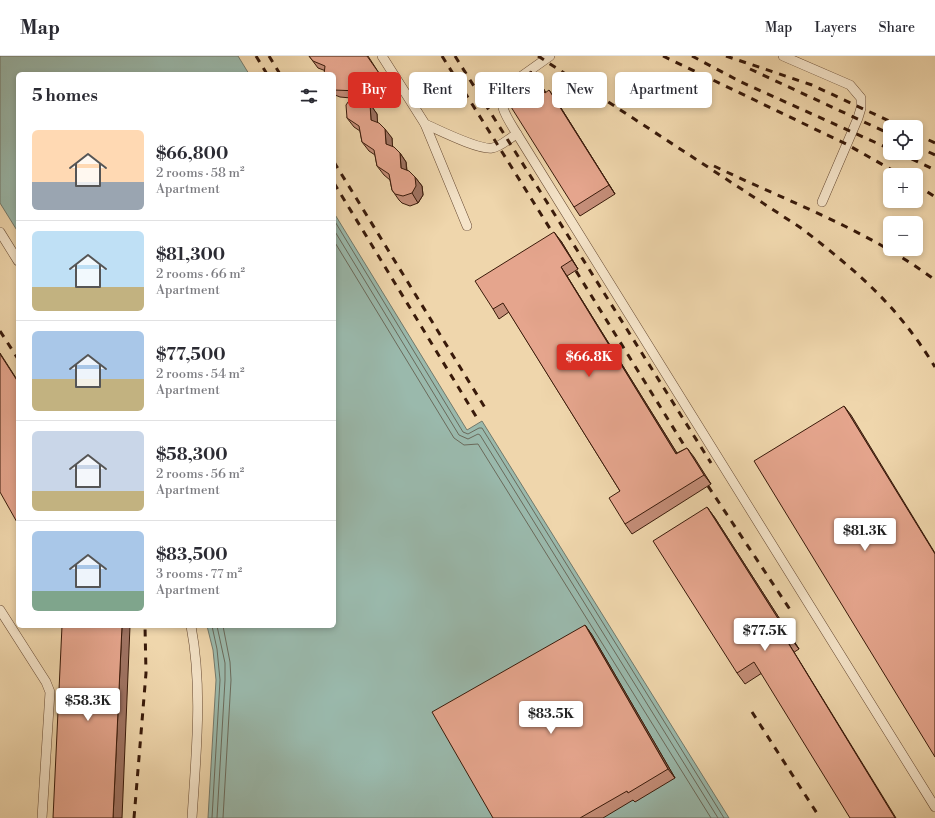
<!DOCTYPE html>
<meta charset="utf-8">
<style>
:root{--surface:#fff;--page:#f2f2f3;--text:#2b2b33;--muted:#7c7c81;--line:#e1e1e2;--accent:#d93025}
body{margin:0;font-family:"Libre Bodoni",serif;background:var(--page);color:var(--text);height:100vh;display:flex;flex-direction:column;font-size:15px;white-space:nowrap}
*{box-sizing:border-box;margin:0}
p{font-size:13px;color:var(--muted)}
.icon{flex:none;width:22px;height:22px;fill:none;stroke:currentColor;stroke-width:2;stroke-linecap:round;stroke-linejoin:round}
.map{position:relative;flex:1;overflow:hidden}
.drawer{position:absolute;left:16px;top:16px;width:320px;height:556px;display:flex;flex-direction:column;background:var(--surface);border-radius:6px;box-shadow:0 2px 6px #0003}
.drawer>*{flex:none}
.banner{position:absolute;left:348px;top:16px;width:380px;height:36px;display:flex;gap:8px}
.fabs{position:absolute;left:883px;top:64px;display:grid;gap:8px}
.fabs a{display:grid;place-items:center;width:40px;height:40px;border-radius:6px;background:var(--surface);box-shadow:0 2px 6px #0003;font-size:20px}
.price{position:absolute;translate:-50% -34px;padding:0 9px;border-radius:4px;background:#fff;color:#222;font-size:13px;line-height:26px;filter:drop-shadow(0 1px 2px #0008)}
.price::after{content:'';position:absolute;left:50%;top:24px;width:12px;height:9px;margin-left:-6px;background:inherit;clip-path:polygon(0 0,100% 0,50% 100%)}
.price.on{background:var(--accent);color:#fff}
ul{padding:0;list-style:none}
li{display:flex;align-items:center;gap:12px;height:100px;padding:0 16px}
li+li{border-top:1px solid var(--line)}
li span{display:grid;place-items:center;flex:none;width:112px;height:80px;border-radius:6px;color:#555}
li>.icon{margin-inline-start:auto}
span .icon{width:48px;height:48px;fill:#fffc;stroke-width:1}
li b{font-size:17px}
h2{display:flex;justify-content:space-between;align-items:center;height:48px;padding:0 16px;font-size:17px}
.pill{padding:0 14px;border-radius:6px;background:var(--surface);box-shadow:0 2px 6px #0003;font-size:14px;line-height:36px}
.pill.on{background:var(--accent);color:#fff}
header{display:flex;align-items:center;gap:24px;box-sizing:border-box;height:56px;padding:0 20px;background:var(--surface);border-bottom:1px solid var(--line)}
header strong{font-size:19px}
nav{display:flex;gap:22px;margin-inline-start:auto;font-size:14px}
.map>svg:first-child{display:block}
.water{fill:#9ab9ac;stroke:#73796b}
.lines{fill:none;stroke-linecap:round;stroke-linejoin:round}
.shore{stroke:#6a6a5b;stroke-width:1}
.service-casing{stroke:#664932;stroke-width:10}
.service{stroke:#f5e4c9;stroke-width:9}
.rail{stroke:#391a0a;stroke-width:3;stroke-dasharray:7 7;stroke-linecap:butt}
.wall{fill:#c58e79;stroke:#391a0a}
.shaded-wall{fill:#a07463;stroke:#391a0a}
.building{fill:#e5a58d;stroke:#391a0a}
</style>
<header>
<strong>Map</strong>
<nav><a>Map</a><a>Layers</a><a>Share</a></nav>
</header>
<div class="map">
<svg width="935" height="762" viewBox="0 0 935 762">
<rect width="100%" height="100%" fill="#efd6ac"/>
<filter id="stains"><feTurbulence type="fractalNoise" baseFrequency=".005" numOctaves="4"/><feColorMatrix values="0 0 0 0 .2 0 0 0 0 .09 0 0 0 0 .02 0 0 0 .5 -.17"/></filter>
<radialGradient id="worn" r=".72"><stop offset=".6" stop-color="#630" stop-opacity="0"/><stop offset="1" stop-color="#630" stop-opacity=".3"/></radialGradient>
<g class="water">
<path d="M0,0H238L249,18H18V176L0,147Z"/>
<path d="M334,157L467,374L482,365L729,762H208L216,624L213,594L207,570H334Z"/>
</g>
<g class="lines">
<g class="shore">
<path d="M334,164L463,376L468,378L479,372H482L724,762"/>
<path d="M334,174L459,379L468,383L478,378L480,379L718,762"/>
<path d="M334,185L454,382L464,389L478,388L711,762"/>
<path d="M212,570L217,593L220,624L212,762"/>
<path d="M217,570L225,607V624L217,762"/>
<path d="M223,762L231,624L230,606L223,570"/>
</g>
<defs>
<g id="service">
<path d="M382,0L425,68L467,170"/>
<path d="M783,0L850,29L861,42V52L858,62L822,146"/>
<path d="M425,68C439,74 478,94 492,92C501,91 509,82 517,78C508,63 496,48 505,32L550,0"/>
<path d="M517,78L935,751"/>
<path d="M0,176L18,205"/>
<path d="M0,554L46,626L50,636L42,762"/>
<path d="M191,570C203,633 196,699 192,762"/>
</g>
</defs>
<use href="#service" class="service-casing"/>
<use href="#service" class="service"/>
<g class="rail">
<path d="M256,0L267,18"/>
<path d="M269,0L280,18"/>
<path d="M442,0L559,187"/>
<path d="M455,0L711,407"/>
<path d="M538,0L801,172C858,216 897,249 935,311"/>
<path d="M663,0L846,88L901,119"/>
<path d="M692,0L741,26L890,93"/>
<path d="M726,0L812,29L902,71"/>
<path d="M750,13L890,78"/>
<path d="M916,78L935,87"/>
<path d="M916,90L935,99"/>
<path d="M899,97L935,114"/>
<path d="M334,106L487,355"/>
<path d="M714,110C789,146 868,174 935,224"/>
<path d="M334,127L477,362"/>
<path d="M916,128L935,141"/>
<path d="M576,215L692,402"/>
<path d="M0,275L18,303"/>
<path d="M708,430L793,558"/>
<path d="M752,656L820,762"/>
<path d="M134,762L146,617L145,570"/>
</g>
</g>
<g class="wall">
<path d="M309,0H368L386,28L364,42H363L370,48L377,58V66L392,82V90L400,97L406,106L407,114L415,121L422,130L423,139L418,147L410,150L402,147L399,144L392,134L390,124L384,119L377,110L375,99L369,95L362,86L360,75L354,71L347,62L351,42L340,41L335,39L334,38V18L318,12Z"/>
<path d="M538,24L546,37L556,44L615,138L580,160L574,151Z"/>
<path d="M561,185L578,213L567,220L677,397L687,392L711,428L632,478L625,468L620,435L509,256L499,263L493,253Z"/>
<path d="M707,451L715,462L799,593L745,628L737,617Z"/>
<path d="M585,569L592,579L675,722L635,746L633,744L603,762H493Z"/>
</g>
<g class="shaded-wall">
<path d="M531,15L538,24L552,46L545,37Z"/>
<path d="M549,34L556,44L615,138L609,129Z"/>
<path d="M370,48L377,58L378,73L371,64Z"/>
<path d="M385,73L392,82L393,98L386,88Z"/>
<path d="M400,97L406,106L407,122L401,112Z"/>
<path d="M415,121L422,130L423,139L418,147L412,137Z"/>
<path d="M554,176L561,185L578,213L572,204Z"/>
<path d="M561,211L567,220L683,407L676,398Z"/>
<path d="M0,297L18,325V326L0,298Z"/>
<path d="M844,350L851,359L935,497V498Z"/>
<path d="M687,392L694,401L711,428L704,419Z"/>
<path d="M707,451L715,462L799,593L791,583Z"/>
<path d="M585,569L592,579L675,722L668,713Z"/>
<path d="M122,570H130L122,762H113Z"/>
<path d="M787,585L794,596L896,762H895Z"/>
</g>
<g class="building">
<path d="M309,0H367L381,20L359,35L334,34V18H324L325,10L313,5Z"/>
<path d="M531,15L545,37L549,34L609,129L574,151L501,35Z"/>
<path d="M355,36L370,48L371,64L379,67L385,73L386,88L394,91L400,97L401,112L409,115L415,121L416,130L412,137L403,140L395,138L392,134L389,118L377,110L374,94L362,86L359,70L347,62L346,49Z"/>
<path d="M554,176L572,204L561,211L676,398L687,392L704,419L625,468L609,442L620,435L503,247L493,253L475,225Z"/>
<path d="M0,298L18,326V468L0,436Z"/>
<path d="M844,350L935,498V701L754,405Z"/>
<path d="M707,451L791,583L787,585L895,762H850L754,606L737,617L653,485Z"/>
<path d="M585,569L668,713L628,737L627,735L580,762H493L432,656Z"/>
<path d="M62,570H122L113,762H53Z"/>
</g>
<rect width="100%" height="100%" filter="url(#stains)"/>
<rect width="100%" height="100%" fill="url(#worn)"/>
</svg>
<div class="fabs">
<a><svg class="icon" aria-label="locate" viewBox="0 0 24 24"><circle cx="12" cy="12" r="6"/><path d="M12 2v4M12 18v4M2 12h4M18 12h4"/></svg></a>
<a>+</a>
<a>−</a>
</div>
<b class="price on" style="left:589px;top:322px">$66.8K</b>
<b class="price" style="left:865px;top:496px">$81.3K</b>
<b class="price" style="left:765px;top:596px">$77.5K</b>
<b class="price" style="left:88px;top:666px">$58.3K</b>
<b class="price" style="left:551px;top:679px">$83.5K</b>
<div class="banner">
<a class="pill on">Buy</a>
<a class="pill">Rent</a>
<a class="pill">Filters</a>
<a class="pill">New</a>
<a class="pill">Apartment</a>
</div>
<section class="drawer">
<h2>5 homes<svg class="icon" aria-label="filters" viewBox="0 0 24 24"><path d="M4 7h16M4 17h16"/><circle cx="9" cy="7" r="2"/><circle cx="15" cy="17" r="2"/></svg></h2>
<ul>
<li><span style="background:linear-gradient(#ffd9b3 65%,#9aa5b1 0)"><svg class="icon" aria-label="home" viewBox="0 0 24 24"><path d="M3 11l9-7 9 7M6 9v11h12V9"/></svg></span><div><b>$66,800</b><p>2 rooms · 58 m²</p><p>Apartment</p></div></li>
<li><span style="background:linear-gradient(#bfe0f5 70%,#c2b280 0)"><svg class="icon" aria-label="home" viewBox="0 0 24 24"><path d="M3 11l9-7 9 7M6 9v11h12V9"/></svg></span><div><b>$81,300</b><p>2 rooms · 66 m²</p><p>Apartment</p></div></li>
<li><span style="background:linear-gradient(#a9c7e8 60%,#c2b280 0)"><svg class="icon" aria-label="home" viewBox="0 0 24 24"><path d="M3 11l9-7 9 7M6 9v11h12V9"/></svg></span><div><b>$77,500</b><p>2 rooms · 54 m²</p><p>Apartment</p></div></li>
<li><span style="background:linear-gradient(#c9d6e8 75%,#c2b280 0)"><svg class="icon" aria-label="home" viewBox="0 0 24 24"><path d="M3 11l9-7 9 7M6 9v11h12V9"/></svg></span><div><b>$58,300</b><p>2 rooms · 56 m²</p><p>Apartment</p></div></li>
<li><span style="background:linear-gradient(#a9c7e8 75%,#7fa58c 0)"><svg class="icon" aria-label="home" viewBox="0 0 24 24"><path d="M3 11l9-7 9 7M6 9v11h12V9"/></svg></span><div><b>$83,500</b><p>3 rooms · 77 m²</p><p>Apartment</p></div></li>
</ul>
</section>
</div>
